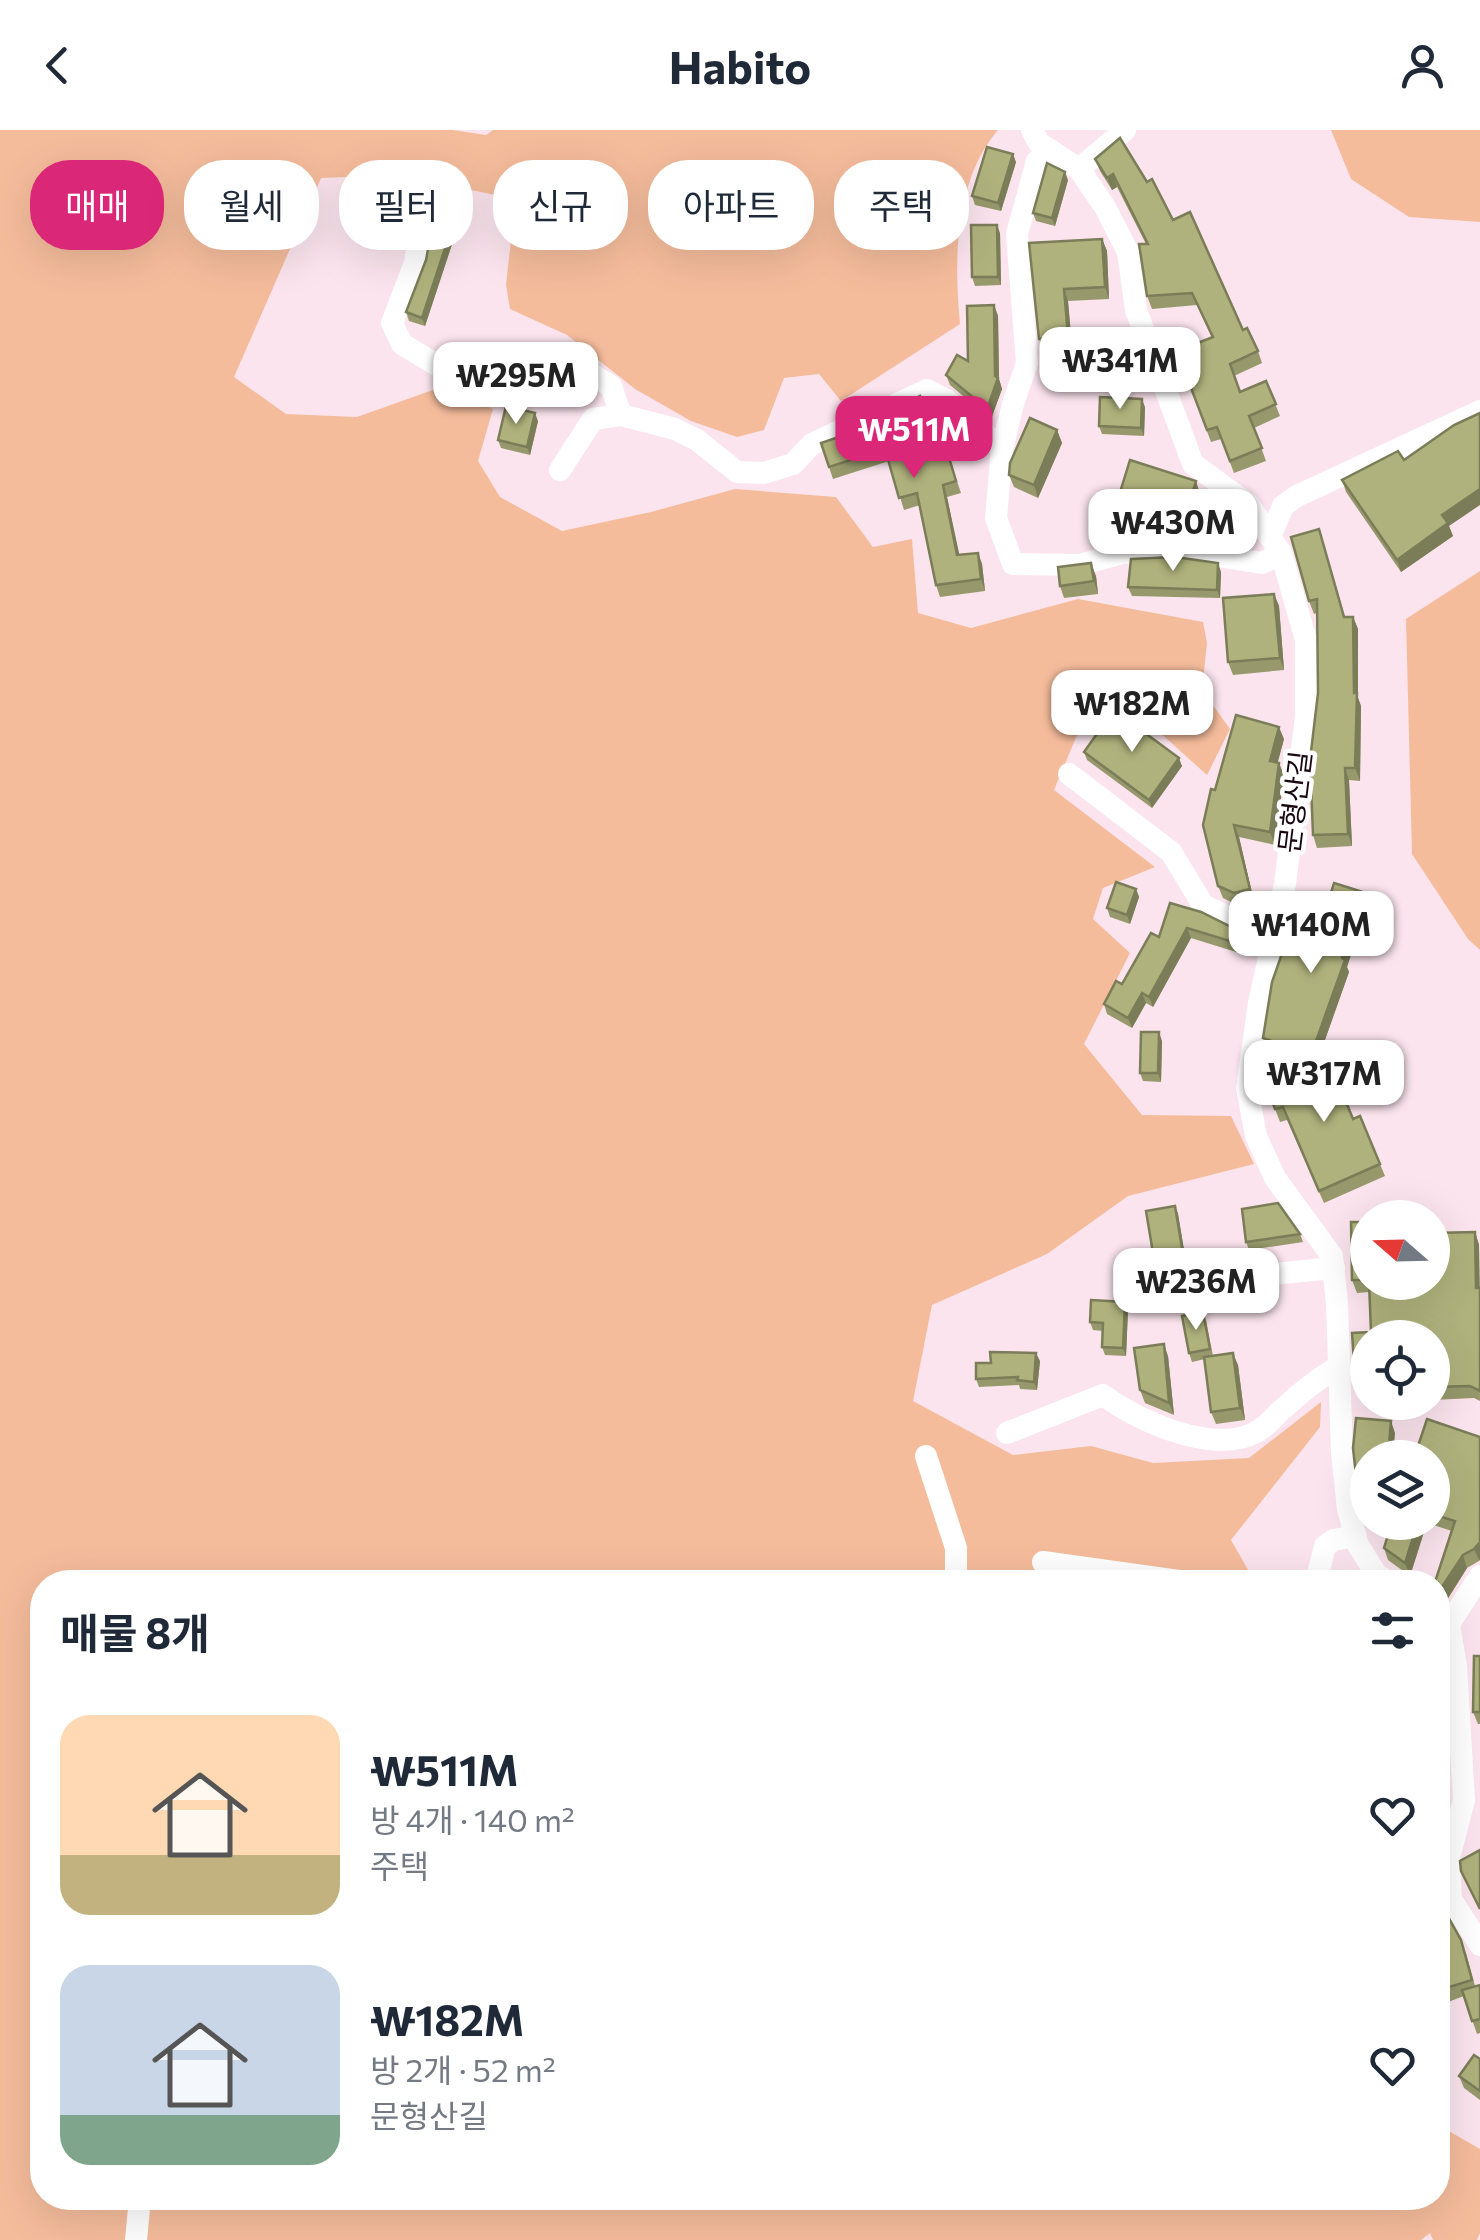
<!DOCTYPE html>
<html lang="ko">
<meta charset="utf-8">
<style>
:root{--surface:#fff;--page:#f6f6f7;--text:#1f2937;--muted:#747a83;--accent:#db2777}
body{margin:0;font-family:Commissioner,"Noto Sans KR",sans-serif;background:var(--page);color:var(--text);height:100vh;display:flex;flex-direction:column;font-size:38px;white-space:nowrap}
*{box-sizing:border-box;margin:0}
p{font-size:32px;color:var(--muted)}
.icon{flex:none;width:55px;height:55px;fill:none;stroke:currentColor;stroke-width:2;stroke-linecap:round;stroke-linejoin:round}
.map{position:relative;flex:1;overflow:hidden}
.side{position:absolute;left:30px;top:1440px;width:1420px;height:640px;display:flex;flex-direction:column;background:var(--surface);border-radius:40px;box-shadow:0 10px 40px #0002}
.side>*{flex:none}
.top-card{position:absolute;left:30px;top:30px;width:1420px;height:90px;display:flex;gap:20px}
.needle{width:65px;rotate:290deg}
.fabs{position:absolute;left:1350px;top:1070px;display:grid;gap:20px}
.fabs a{display:grid;place-items:center;width:100px;height:100px;border-radius:50%;background:var(--surface);box-shadow:0 10px 40px #0002;font-size:50px}
.price{position:absolute;translate:-50% -85px;padding:0 22px;border-radius:20px;background:#fff;color:#222;font-size:32px;line-height:65px;filter:drop-shadow(0 2px 5px #0008)}
.price::after{content:'';position:absolute;left:50%;top:60px;width:30px;height:22px;margin-left:-15px;background:inherit;clip-path:polygon(0 0,100% 0,50% 100%)}
.price.on{background:var(--accent);color:#fff}
ul{padding:0;list-style:none}
li{display:flex;align-items:center;gap:30px;height:250px;padding:0 30px}
li span{display:grid;place-items:center;flex:none;width:280px;height:200px;border-radius:30px;color:#555}
li>.icon{margin-inline-start:auto}
span .icon{width:120px;height:120px;fill:#fffc;stroke-width:1}
li b{font-size:42px}
h2{display:flex;justify-content:space-between;align-items:center;height:120px;padding:0 30px;font-size:42px}
.chip{padding:0 35px;border-radius:40px;background:var(--surface);box-shadow:0 10px 40px #0002;font-size:35px;line-height:90px}
.chip.on{background:var(--accent);color:#fff}
header{display:flex;justify-content:space-between;align-items:center;height:130px;padding:0 30px;background:var(--surface);font-size:45px;font-weight:700}
.map>svg:first-child{display:block}
.green{fill:#f5bc9c}
.lines{fill:none;stroke-linecap:round;stroke-linejoin:round}
.minor{stroke:#fff;stroke-width:22}
.wall{fill:#97996c}
.shaded-wall{fill:#7b7d58}
.building{fill:#b0b27d;stroke:#7b7d58;stroke-width:2.5}
.labels{text-anchor:middle;stroke-width:9;stroke-linejoin:round;paint-order:stroke}
.street-label{font-size:28px;fill:#190710;stroke:#fff}
</style>
<header><svg class="icon" aria-label="back" viewBox="0 0 24 24"><path d="M15 5l-7 7 7 7"/></svg>Habito<svg class="icon" aria-label="person" viewBox="0 0 24 24"><circle cx="12" cy="8" r="4"/><path d="M4 21q1-7 8-7t8 7"/></svg></header>
<div class="map">
<svg width="1480" height="2110" viewBox="0 0 1480 2110">
<rect width="100%" height="100%" fill="#fbe4ed"/>
<g class="green">
<path d="M0,0H453L486,5L493,0H998C954,51 954,131 960,194L841,271L819,244L784,248L764,300L737,307L691,291L635,259L567,205L510,179L506,155L513,92L495,65L400,45L321,48L234,247L286,284L357,287L444,256L493,279L478,331L500,367L562,401L651,382L735,359L836,367L873,417L912,409L918,483L971,498L1078,469L1203,492L1207,513L1202,560L1230,599L1207,645L1137,582L1087,581L1054,660L1155,737L1103,758L1093,789L1130,823L1084,914L1142,985L1231,986L1254,1034L1128,1066L1047,1124L932,1175L913,1271L1013,1325L1091,1316L1153,1333L1249,1328L1321,1272L1320,1297L1231,1410L1255,1452H42V2068H1438V1942L1447,2000L1480,2019V2103L1477,2110H1433L1430,2103L1421,2110H0Z"/>
<path d="M1331,0H1480V92L1409,87L1351,49Z"/>
<path d="M1480,441V820L1468,809L1412,724L1406,489Z"/>
<path d="M1438,1511L1446,1691L1438,1735Z"/>
</g>
<g class="lines">
<g class="minor">
<path d="M1032,0L1039,13L1079,39L1105,77L1128,122L1136,180L1193,334L1249,375L1281,423L1306,510V587L1285,754L1259,873L1247,958L1256,1006L1275,1048L1332,1126L1337,1173L1342,1323L1348,1379L1358,1415L1376,1444L1388,1452"/>
<path d="M1054,23H1047L1037,31L1017,104L1027,233L1013,274L1002,319L996,388L1013,434L1079,435L1123,423L1178,420L1262,433L1281,423"/>
<path d="M1079,39L1125,0"/>
<path d="M398,70L421,89L415,133L392,193L402,214L487,265L553,235H576L611,256L621,285"/>
<path d="M560,340L593,289L621,285L675,299L697,310L737,342L764,343L793,334L812,314L927,260L948,271L1002,319"/>
<path d="M1270,407L1283,376L1297,366L1480,281"/>
<path d="M1069,644L1171,722L1203,775L1273,809"/>
<path d="M1139,1157L1334,1138"/>
<path d="M1007,1303L1103,1265C1139,1292 1219,1328 1261,1299C1269,1294 1276,1284 1284,1278C1301,1262 1319,1248 1339,1236"/>
<path d="M926,1326L956,1418V1452"/>
<path d="M1043,1432L1186,1452"/>
<path d="M1316,1452L1325,1416L1334,1410L1355,1406"/>
<path d="M1438,1486L1449,1494L1456,1536L1464,1670L1449,1728L1451,1769L1480,1815"/>
<path d="M1449,1494L1480,1446"/>
<path d="M136,2110L140,2068"/>
</g>
</g>
<g class="wall">
<path d="M1095,29L1147,52L1258,221L1262,233L1234,246L1240,262L1266,251L1280,286L1254,298L1266,331L1234,343L1221,309L1211,312L1177,221L1212,208L1197,175L1152,179L1147,166L1146,114L1117,57L1112,60L1100,41Z"/>
<path d="M1016,32L1001,81L975,75L972,66Z"/>
<path d="M1068,50L1055,96L1036,91L1033,83Z"/>
<path d="M458,79L461,87L425,196L409,191L406,182Z"/>
<path d="M1000,103L1001,155L975,156L972,147Z"/>
<path d="M1102,109L1107,121L1109,169L1068,171L1072,217L1043,220L1039,209L1029,113Z"/>
<path d="M994,175L998,186L999,249L1002,259L991,289L950,255L946,245L968,231Z"/>
<path d="M1145,277L1144,306L1102,304L1099,296Z"/>
<path d="M538,291L530,325L501,318L498,310Z"/>
<path d="M1057,300L1062,313L1038,368L1014,357L1009,345Z"/>
<path d="M821,313L942,326L948,324L961,363L947,367L959,425L978,423L982,434L985,461L940,467L936,455L920,375L904,380L889,331L833,349Z"/>
<path d="M1342,350L1449,396L1453,406L1401,442L1346,362Z"/>
<path d="M1200,364L1199,367L1230,376L1235,389L1220,411L1122,382L1118,369Z"/>
<path d="M1323,412L1345,487H1353L1358,499V568L1361,576L1360,651L1349,650L1352,716L1317,718L1313,705L1318,563L1317,483L1314,484L1309,471Z"/>
<path d="M1221,442L1220,468L1132,466L1128,457Z"/>
<path d="M1096,446L1098,464L1064,468L1060,456Z"/>
<path d="M1274,464L1279,476L1284,540L1233,545L1228,532Z"/>
<path d="M1284,609L1277,633L1284,645L1275,715L1239,707L1254,772L1239,776L1223,768L1218,756L1215,660Z"/>
<path d="M1084,622L1182,636L1152,678L1087,630Z"/>
<path d="M1136,759L1139,767L1130,794L1110,787L1107,778Z"/>
<path d="M1170,773L1240,810L1236,822L1191,808L1153,877L1146,873L1132,898L1107,884L1104,874L1122,854L1159,807Z"/>
<path d="M1367,775L1347,837L1349,842L1316,935L1380,1034L1385,1046L1324,1073L1287,990L1280,992L1266,955L1312,937L1267,921L1263,908L1314,818Z"/>
<path d="M1162,911L1161,952L1143,951L1140,943Z"/>
<path d="M1175,1076L1178,1084L1186,1132L1157,1137L1154,1129Z"/>
<path d="M1351,1092H1368V1152H1432V1103L1475,1102L1479,1115L1480,1271L1474,1268L1432,1270V1208H1368V1244L1358,1245L1354,1233L1352,1203L1371,1202L1369,1162L1357,1163L1352,1150Z"/>
<path d="M1300,1104L1303,1112L1249,1120L1246,1112Z"/>
<path d="M1128,1180L1126,1226L1105,1225L1102,1217L1103,1201L1093,1200L1090,1192Z"/>
<path d="M1206,1190L1213,1226L1238,1235L1245,1290L1216,1294L1211,1282L1205,1229L1192,1232L1189,1223Z"/>
<path d="M1168,1226L1174,1285L1145,1273L1140,1260Z"/>
<path d="M1040,1231L1037,1260L1020,1259L1019,1255L979,1257L976,1249Z"/>
<path d="M1427,1289L1479,1431L1467,1438L1445,1473L1438,1471V1452L1452,1401L1427,1393L1410,1446L1388,1430L1384,1418L1392,1392H1432V1328Z"/>
<path d="M1373,1392H1388L1387,1404Z"/>
<path d="M1480,1526V1594H1478L1473,1582Z"/>
<path d="M1438,1788L1466,1823L1475,1856L1480,1855V1903L1477,1904L1464,1866L1448,1872L1438,1842L1446,1830L1438,1814Z"/>
<path d="M1480,1929V1970L1464,1958L1459,1946Z"/>
</g>
<g class="shaded-wall">
<path d="M1013,24L1016,32L1001,81L998,73Z"/>
<path d="M1065,42L1068,50L1055,96L1052,88Z"/>
<path d="M1113,44L1117,57L1112,60L1107,48Z"/>
<path d="M458,79L461,87L425,196L422,188Z"/>
<path d="M997,95L1000,103L1001,155L998,147Z"/>
<path d="M1102,109L1107,121L1109,169L1105,157Z"/>
<path d="M1064,159L1068,171L1072,217L1068,206Z"/>
<path d="M994,175L998,186L999,249L1002,259L991,289L987,279L995,246Z"/>
<path d="M1142,269L1145,277L1144,306L1141,298Z"/>
<path d="M535,283L538,291L530,325L527,317Z"/>
<path d="M1057,300L1062,313L1038,368L1034,355Z"/>
<path d="M1196,351L1200,364L1196,377L1192,364Z"/>
<path d="M943,355L947,367L962,437L957,425Z"/>
<path d="M1480,359V375L1449,396L1453,406L1401,442L1397,430L1442,385Z"/>
<path d="M1230,376L1235,389L1220,411L1215,399Z"/>
<path d="M978,423L982,434L985,461L981,449Z"/>
<path d="M1091,433L1096,446L1098,464L1094,451Z"/>
<path d="M1218,433L1221,442L1220,468L1217,460Z"/>
<path d="M1274,464L1279,476L1284,540L1280,528Z"/>
<path d="M1353,487L1358,499V568L1361,576L1360,651L1355,638Z"/>
<path d="M1279,597L1284,609L1275,643L1270,631Z"/>
<path d="M1179,628L1182,636L1152,678L1149,670Z"/>
<path d="M1279,633L1284,645L1275,715L1270,702Z"/>
<path d="M1345,638L1349,650L1352,716L1348,704Z"/>
<path d="M1234,695L1239,707L1254,772L1250,759Z"/>
<path d="M1136,759L1139,767L1130,794L1127,785Z"/>
<path d="M1363,762L1367,775L1347,837L1349,842L1315,938L1311,925Z"/>
<path d="M1187,798L1191,808L1153,877L1149,867Z"/>
<path d="M1237,800L1240,810L1236,822L1233,812Z"/>
<path d="M1142,863L1146,873L1132,898L1128,888Z"/>
<path d="M1159,902L1162,911L1161,952L1158,943Z"/>
<path d="M1175,1076L1178,1084L1186,1132L1183,1124Z"/>
<path d="M1475,1102L1479,1115L1480,1170L1476,1158Z"/>
<path d="M1125,1172L1128,1180L1126,1226L1123,1218Z"/>
<path d="M1164,1214L1168,1226L1174,1285L1169,1273Z"/>
<path d="M1036,1223L1040,1231L1037,1260L1034,1252Z"/>
<path d="M1233,1223L1238,1235L1245,1290L1240,1278Z"/>
<path d="M1391,1291L1395,1303L1393,1328H1388Z"/>
<path d="M1418,1392H1427L1410,1446L1405,1433Z"/>
<path d="M1480,1412V1430L1479,1431L1474,1419Z"/>
<path d="M1463,1425L1467,1438L1445,1473L1440,1460Z"/>
</g>
<g class="building">
<path d="M1120,8L1147,52L1152,49L1173,90L1190,82L1243,200L1247,198L1258,221L1230,234L1240,262L1266,251L1276,274L1249,286L1262,318L1230,331L1217,297L1207,300L1177,221L1213,207L1192,163L1147,166L1139,114H1148L1113,44L1107,48L1095,29Z"/>
<path d="M987,17L1013,24L998,73L972,66Z"/>
<path d="M1047,33L1065,42L1052,88L1033,83Z"/>
<path d="M437,72L458,79L422,188L406,182L426,130Z"/>
<path d="M971,95H997L998,147H972Z"/>
<path d="M1102,109L1105,157L1064,159L1068,206L1039,209L1029,113Z"/>
<path d="M994,175L995,246L998,248L987,279L946,245L957,225L968,231L967,176Z"/>
<path d="M920,266L941,326L948,324L956,351L943,355L957,425L978,423L981,449L936,455L917,363L899,368L885,319L829,337L821,313L900,286L896,277Z"/>
<path d="M1100,267L1142,269L1141,298L1099,296Z"/>
<path d="M506,276L535,283L527,317L498,310Z"/>
<path d="M1480,283V359L1442,385L1448,393L1397,430L1342,350L1398,321L1404,330L1454,295Z"/>
<path d="M1030,288L1057,300L1034,355L1009,345L1010,333Z"/>
<path d="M1130,330L1196,351L1192,364L1230,376L1215,399L1118,369Z"/>
<path d="M1319,399L1344,487H1353L1354,563H1357L1355,638H1345L1348,704L1313,705L1310,630L1318,563L1317,469L1309,471L1291,407Z"/>
<path d="M1175,427L1218,433L1217,460L1128,457L1131,429Z"/>
<path d="M1091,433L1094,451L1060,456L1058,437Z"/>
<path d="M1274,464L1280,528L1228,532L1223,468Z"/>
<path d="M1114,580L1179,628L1149,670L1084,622Z"/>
<path d="M1236,585L1279,597L1270,631L1279,633L1270,702L1234,695L1250,759L1234,763L1218,756L1203,695L1211,659L1215,660Z"/>
<path d="M1116,752L1136,759L1127,785L1107,778Z"/>
<path d="M1334,753L1363,762L1342,828L1345,830L1311,925L1263,908L1272,852L1287,809L1314,818Z"/>
<path d="M1170,773L1201,782L1237,800L1233,812L1187,798L1149,867L1142,863L1128,888L1104,874L1116,851L1122,854L1151,803L1159,807Z"/>
<path d="M1141,902H1159L1158,943H1140Z"/>
<path d="M1329,930L1353,989L1360,986L1380,1034L1319,1061L1283,977L1275,979L1266,955Z"/>
<path d="M1278,1073L1300,1104L1246,1112L1242,1079Z"/>
<path d="M1175,1076L1183,1124L1154,1129L1146,1081Z"/>
<path d="M1351,1092H1368V1150H1352Z"/>
<path d="M1475,1102L1476,1158H1480V1261L1470,1256L1432,1257V1208H1368V1232L1354,1233L1352,1203L1371,1202L1369,1152H1432V1103Z"/>
<path d="M1091,1170L1125,1172L1123,1218L1102,1217L1103,1193L1090,1192Z"/>
<path d="M1203,1182L1210,1219L1189,1223L1182,1186Z"/>
<path d="M1164,1214L1169,1273L1140,1260L1134,1218Z"/>
<path d="M990,1222L1036,1223L1034,1252L1017,1250L1018,1247L976,1249V1233H991Z"/>
<path d="M1233,1223L1240,1278L1211,1282L1204,1227Z"/>
<path d="M1356,1288L1391,1291L1388,1328H1368V1379L1364,1376L1358,1364L1353,1318Z"/>
<path d="M1427,1289L1480,1307V1412L1474,1419L1463,1425L1440,1460H1438V1452H1435L1455,1391L1432,1384V1328H1414Z"/>
<path d="M1392,1392H1418L1405,1433L1384,1418Z"/>
<path d="M1474,1526H1480V1582H1473Z"/>
<path d="M1480,1720V1779L1461,1741L1460,1731Z"/>
<path d="M1446,1783L1461,1810L1472,1850L1443,1859L1438,1842V1833L1448,1830L1438,1810V1788Z"/>
<path d="M1480,1855V1889L1472,1891L1462,1860Z"/>
<path d="M1474,1925L1480,1929V1961L1459,1946Z"/>
</g>
<g class="labels">
<g class="street-label">
<text transform="translate(1295 672) rotate(-83)" y="10">문형산길</text>
</g>
</g>
</svg>
<div class="fabs">
<a><svg class="needle" viewBox="-14 -14 28 28"><path d="M0-13l5 13h-10z" fill="#e53935"/><path d="M0 13l5-13h-10z" fill="#747a83"/></svg></a>
<a><svg class="icon" aria-label="locate" viewBox="0 0 24 24"><circle cx="12" cy="12" r="6"/><path d="M12 2v4M12 18v4M2 12h4M18 12h4"/></svg></a>
<a><svg class="icon" aria-label="layers" viewBox="0 0 24 24"><path d="M12 4l9 5-9 5-9-5zM3 14l9 5 9-5"/></svg></a>
</div>
<b class="price" style="left:1120px;top:282px">₩341M</b>
<b class="price" style="left:516px;top:297px">₩295M</b>
<b class="price on" style="left:914px;top:351px">₩511M</b>
<b class="price" style="left:1173px;top:444px">₩430M</b>
<b class="price" style="left:1132px;top:625px">₩182M</b>
<b class="price" style="left:1311px;top:846px">₩140M</b>
<b class="price" style="left:1324px;top:995px">₩317M</b>
<b class="price" style="left:1196px;top:1203px">₩236M</b>
<div class="top-card">
<a class="chip on">매매</a>
<a class="chip">월세</a>
<a class="chip">필터</a>
<a class="chip">신규</a>
<a class="chip">아파트</a>
<a class="chip">주택</a>
</div>
<section class="side">
<h2>매물 8개<svg class="icon" aria-label="filters" viewBox="0 0 24 24"><path d="M4 7h16M4 17h16"/><circle cx="9" cy="7" r="2"/><circle cx="15" cy="17" r="2"/></svg></h2>
<ul>
<li><span style="background:linear-gradient(#ffd9b3 70%,#c2b280 0)"><svg class="icon" aria-label="home" viewBox="0 0 24 24"><path d="M3 11l9-7 9 7M6 9v11h12V9"/></svg></span><div><b>₩511M</b><p>방 4개 · 140 m²</p><p>주택</p></div><svg class="icon" aria-label="heart" viewBox="0 0 24 24"><path d="M12 20l-8-8c-3-5 5-10 8-4 3-6 11-1 8 4z"/></svg></li>
<li><span style="background:linear-gradient(#c9d6e8 75%,#7fa58c 0)"><svg class="icon" aria-label="home" viewBox="0 0 24 24"><path d="M3 11l9-7 9 7M6 9v11h12V9"/></svg></span><div><b>₩182M</b><p>방 2개 · 52 m²</p><p>문형산길</p></div><svg class="icon" aria-label="heart" viewBox="0 0 24 24"><path d="M12 20l-8-8c-3-5 5-10 8-4 3-6 11-1 8 4z"/></svg></li>
</ul>
</section>
</div>
